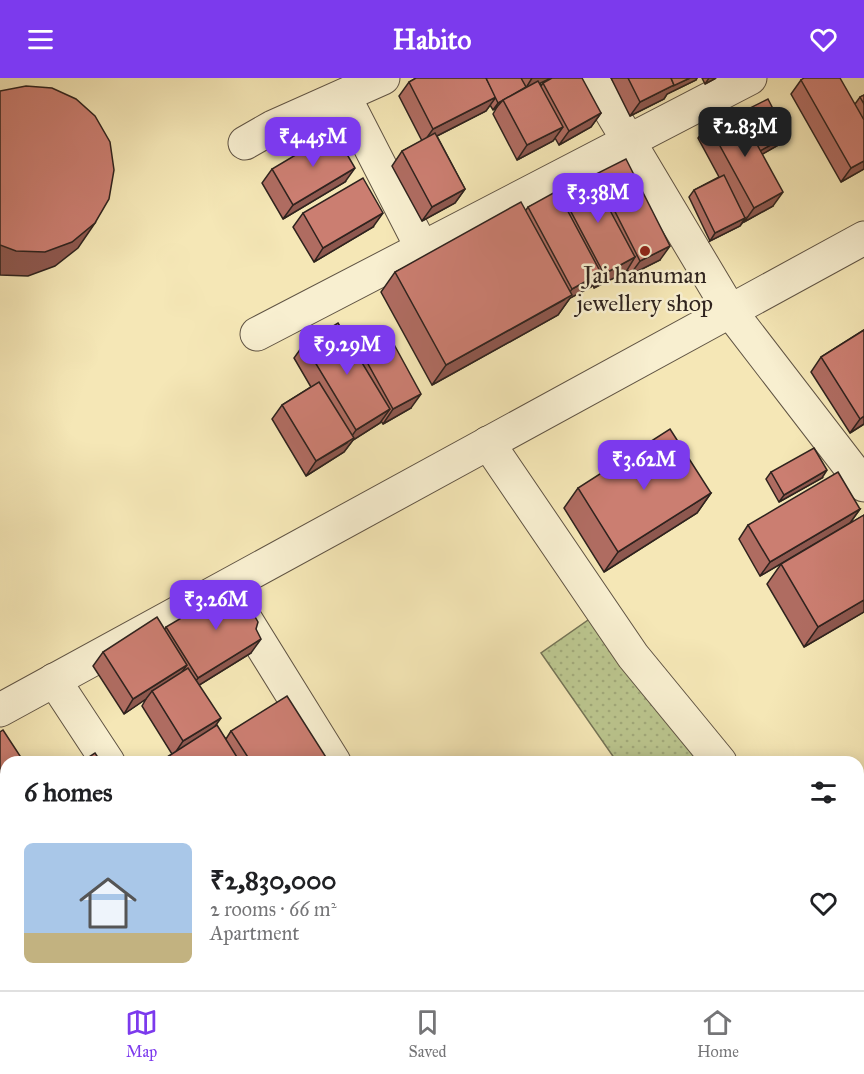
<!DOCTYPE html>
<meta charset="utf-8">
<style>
:root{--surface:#fff;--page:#f2f2f2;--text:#202124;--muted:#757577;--line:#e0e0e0;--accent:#7c3aed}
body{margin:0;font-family:"IM FELL Great Primer",serif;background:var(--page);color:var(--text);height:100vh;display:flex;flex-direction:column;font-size:22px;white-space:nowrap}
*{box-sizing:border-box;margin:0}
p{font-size:20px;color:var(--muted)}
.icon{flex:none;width:33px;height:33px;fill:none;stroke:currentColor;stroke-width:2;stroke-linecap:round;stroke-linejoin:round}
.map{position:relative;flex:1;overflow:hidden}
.drawer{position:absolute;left:0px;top:678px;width:864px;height:234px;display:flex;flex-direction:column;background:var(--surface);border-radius:18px 18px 0 0;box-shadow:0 3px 15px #0003}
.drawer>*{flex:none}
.price{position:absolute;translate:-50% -51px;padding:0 14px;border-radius:12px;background:var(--accent);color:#fff;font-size:20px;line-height:39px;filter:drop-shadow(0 2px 3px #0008)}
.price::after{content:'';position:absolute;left:50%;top:36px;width:18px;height:14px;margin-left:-9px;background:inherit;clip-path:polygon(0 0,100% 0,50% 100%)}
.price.selected{background:#222;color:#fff}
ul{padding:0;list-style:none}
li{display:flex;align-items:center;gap:18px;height:150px;padding:0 24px}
li span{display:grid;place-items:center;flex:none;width:168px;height:120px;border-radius:9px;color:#555}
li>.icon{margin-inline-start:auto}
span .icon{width:72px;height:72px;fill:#fffc;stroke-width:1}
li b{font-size:26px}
h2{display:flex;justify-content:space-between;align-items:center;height:72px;padding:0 24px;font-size:26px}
header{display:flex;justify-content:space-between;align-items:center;height:78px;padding:0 24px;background:var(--accent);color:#fff;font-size:27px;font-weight:700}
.tab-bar{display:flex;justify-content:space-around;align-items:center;height:84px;border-top:2px solid var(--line);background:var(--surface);font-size:16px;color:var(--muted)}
.tab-bar a{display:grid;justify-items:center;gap:3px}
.tab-bar .selected{color:var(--accent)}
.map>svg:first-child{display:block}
.park{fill:url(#park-dots);stroke:#757456;stroke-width:1.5}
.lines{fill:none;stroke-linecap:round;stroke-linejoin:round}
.street-casing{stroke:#605444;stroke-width:35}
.street{stroke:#f8efd0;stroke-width:33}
.wall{fill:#af6c61;stroke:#2f231e;stroke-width:1.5}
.shaded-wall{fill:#8e584f;stroke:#2f231e;stroke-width:1.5}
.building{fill:#cb7e71;stroke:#2f231e;stroke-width:1.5}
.poi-dot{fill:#8f2418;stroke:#f8efd0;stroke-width:2}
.labels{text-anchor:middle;stroke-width:5;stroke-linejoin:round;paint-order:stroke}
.poi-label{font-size:24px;fill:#2f231e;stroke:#f8efd0}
</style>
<header><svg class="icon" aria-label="menu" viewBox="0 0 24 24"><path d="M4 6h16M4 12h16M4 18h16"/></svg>Habito<svg class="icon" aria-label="heart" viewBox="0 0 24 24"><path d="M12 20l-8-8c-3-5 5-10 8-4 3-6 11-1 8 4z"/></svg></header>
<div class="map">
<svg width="864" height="912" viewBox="0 0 864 912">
<defs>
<pattern id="park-dots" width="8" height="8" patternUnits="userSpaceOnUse" patternTransform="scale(1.5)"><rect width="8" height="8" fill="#bbc58e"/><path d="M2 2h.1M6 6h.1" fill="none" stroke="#a1a97a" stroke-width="1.8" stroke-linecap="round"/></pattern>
</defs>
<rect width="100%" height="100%" fill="#f5e7b6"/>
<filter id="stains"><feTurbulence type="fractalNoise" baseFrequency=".00333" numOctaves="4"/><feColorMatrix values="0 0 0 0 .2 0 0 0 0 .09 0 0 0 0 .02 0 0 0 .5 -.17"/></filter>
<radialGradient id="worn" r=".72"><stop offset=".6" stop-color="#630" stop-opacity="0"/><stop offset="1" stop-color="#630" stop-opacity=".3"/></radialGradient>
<path class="park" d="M601,533L706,684H617L541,575Z"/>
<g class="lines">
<defs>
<g id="street">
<path d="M591,0L730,233L864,407"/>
<path d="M344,18L422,170"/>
<path d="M245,65L273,49L383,0"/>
<path d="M257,256L750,0"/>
<path d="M488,365L633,578L720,684"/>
<path d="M236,526L334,684"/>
<path d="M54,602L108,684"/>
<path d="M0,632L864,160"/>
<path d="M858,855L864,858"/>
<path d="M0,877L6,886"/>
<path d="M19,906L23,912"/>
<path d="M253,906L257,912"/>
<path d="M473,906L476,912"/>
<path d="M721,912L731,906"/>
</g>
</defs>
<use href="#street" class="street-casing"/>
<use href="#street" class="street"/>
</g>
<g class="wall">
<path d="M416,0H551L540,5L541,8L543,5L601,35L591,49L559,67L555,60L553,63L517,82L493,36L497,29L493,32L490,27L486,33L437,58L465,111L455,125L422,143L392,88L402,73L422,63L399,18L409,4Z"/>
<path d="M611,0H697L696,2L667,16L664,21L630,38Z"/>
<path d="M702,0H716L705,6Z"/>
<path d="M801,2L855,26L860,19L864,17V91L841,104L791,16Z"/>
<path d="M740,35L787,58L782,65L762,76L773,128L744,144V143L740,148L710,163L689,119L694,112L719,99L698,60L708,46Z"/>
<path d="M272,91L345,104L283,141L262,105Z"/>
<path d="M596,96L660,182L630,197L627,191L626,194L594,210L593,207L591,209L570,220L558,237L432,307L381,214L395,194L526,132L528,129L558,116L560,113L593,100Z"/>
<path d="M303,135L373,149L314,184L293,149Z"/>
<path d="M864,252V346L850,355L811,294L821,279Z"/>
<path d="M304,266L353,270L357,266L411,330L383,346L381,343L380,345L353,362L344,374L306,398L272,341L282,327L311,309L294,280Z"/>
<path d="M771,394L822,400L779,424L766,401Z"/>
<path d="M578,410L711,415L697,435L604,494L564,430Z"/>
<path d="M860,431L850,445L760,498L739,461L748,447Z"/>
<path d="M864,437V534L804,569L767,506L781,486Z"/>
<path d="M166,549L256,551L251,575L199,607L215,648L226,661L231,653L329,684H160L172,676L142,628L146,621L124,636L93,588L103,574L165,551Z"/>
<path d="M0,654L6,684V822L0,812Z"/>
<path d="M864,773V807L858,798V780Z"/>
<path d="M50,906H73L63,912H54Z"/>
<path d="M75,906H180L171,912H69L71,908Z"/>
<path d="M277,906H292L283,912H281Z"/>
<path d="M301,906H417L407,912H294L297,909Z"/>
</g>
<g class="shaded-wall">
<path d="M532,0H551L524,13Z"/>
<path d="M690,0H697L696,2L667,16L664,21L630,38L640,24L674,7Z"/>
<path d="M709,0H716L705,6Z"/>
<path d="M496,19L486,33L423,65L433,51Z"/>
<path d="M503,22L497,29L493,32L498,25Z"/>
<path d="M601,35L591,49L559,67L569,53Z"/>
<path d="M563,49L553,63L517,82L527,67Z"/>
<path d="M787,58L782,65L752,82L757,74Z"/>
<path d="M864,83V91L841,104L851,90Z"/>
<path d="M355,90L345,104L283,141L293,127Z"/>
<path d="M465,111L455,125L422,143L432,129Z"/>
<path d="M783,114L773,128L744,144L754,130Z"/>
<path d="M383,135L373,149L314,184L323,170Z"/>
<path d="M745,140L740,148L710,163L715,155Z"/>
<path d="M95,145L78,170L55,188L28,198L0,197V167Z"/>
<path d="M670,168L660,182L630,197L640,183Z"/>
<path d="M635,179L626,194L594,210L604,196Z"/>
<path d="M601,195L591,209L570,220L558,237L432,307L446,287L564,222L572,211Z"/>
<path d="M421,316L411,330L383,346L393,331Z"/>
<path d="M390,331L380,345L353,362L344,374L306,398L316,383L347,365L356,352Z"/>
<path d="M864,338V346L850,355L860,341Z"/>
<path d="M827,392L822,400L779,424L784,417Z"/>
<path d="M711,415L697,435L604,494L618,474Z"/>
<path d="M860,431L850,445L760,498L770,484Z"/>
<path d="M864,522V534L804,569L818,549Z"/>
<path d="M261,561L251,575L188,614L198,600Z"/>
<path d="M187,587L177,601L152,613L146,621L124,636L133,621Z"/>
<path d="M221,640L211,654L173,678L183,663Z"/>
<path d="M64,906H73L63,912H60Z"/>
<path d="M168,906H180L171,912H161Z"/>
<path d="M286,906H292L282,912Z"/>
<path d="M404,906H417L407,912H395Z"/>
</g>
<g class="building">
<path d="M416,0H486L496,19L433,51L409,4Z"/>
<path d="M486,0H521L526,9L498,25Z"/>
<path d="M552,0H582L601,35L569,53L543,5Z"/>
<path d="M628,0H671L674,7L640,24Z"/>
<path d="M671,0H690L673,8L674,7Z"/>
<path d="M804,0H840L864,42V83L851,90L801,2Z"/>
<path d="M538,3L563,49L527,67L503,22Z"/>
<path d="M26,8L52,10L76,21L95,38L110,64L114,92L109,121L95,145L72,164L45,174L16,173L0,167V13Z"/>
<path d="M864,17V26L860,19Z"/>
<path d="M768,21L787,58L760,73L740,35Z"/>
<path d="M737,30L783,114L754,130L708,46Z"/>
<path d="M334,54L355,90L293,127L272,91Z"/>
<path d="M435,55L465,111L432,129L402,73Z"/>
<path d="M626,81L670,168L640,183L596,96Z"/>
<path d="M591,97L635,179L604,196L560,113Z"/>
<path d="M724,97L745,140L715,155L694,112Z"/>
<path d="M363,100L383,135L323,170L303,135Z"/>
<path d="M557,113L601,195L572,211L528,129Z"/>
<path d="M521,124L572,217L446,287L395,194Z"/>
<path d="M338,245L390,331L356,352L304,266Z"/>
<path d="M385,250L421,316L393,331L357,266Z"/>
<path d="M864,252V338L860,341L821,279Z"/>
<path d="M319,304L354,360L316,383L282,327Z"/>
<path d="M670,351L711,415L618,474L578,410Z"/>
<path d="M814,370L827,392L784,417L771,394Z"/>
<path d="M838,394L860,431L770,484L748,447Z"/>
<path d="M864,437V522L818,549L781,486Z"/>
<path d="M237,507L258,544L256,551L261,561L198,600L166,549Z"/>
<path d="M157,539L187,587L133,621L103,574Z"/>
<path d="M188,590L221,640L183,663L152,613Z"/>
<path d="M287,618L329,684H251L231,653Z"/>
<path d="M217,647L240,684H162L161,683Z"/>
<path d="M3,652L24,684H6V780L0,771V654Z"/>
<path d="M95,675L101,684H81Z"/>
<path d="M75,906H146L150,912H74L71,908Z"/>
<path d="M160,906H168L162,910Z"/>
<path d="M183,906H235L239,912H174Z"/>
<path d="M301,906H374L378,912H299L297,909Z"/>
<path d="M385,906H404L395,912H388Z"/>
</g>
<circle class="poi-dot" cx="645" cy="173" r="6"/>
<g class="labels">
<g class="poi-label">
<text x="645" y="205">Jai hanuman<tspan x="645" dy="28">jewellery shop</tspan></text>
</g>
</g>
<rect width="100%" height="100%" filter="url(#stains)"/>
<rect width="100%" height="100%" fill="url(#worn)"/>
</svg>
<b class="price selected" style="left:745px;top:80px">₹2.83M</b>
<b class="price" style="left:313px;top:90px">₹4.45M</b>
<b class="price" style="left:598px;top:146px">₹3.38M</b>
<b class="price" style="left:347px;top:298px">₹9.29M</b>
<b class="price" style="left:644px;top:413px">₹3.62M</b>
<b class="price" style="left:216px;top:553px">₹3.26M</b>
<section class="drawer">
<h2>6 homes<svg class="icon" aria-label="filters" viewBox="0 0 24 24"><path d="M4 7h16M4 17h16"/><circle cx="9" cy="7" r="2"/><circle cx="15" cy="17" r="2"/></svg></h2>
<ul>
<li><span style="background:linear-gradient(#a9c7e8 75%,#c2b280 0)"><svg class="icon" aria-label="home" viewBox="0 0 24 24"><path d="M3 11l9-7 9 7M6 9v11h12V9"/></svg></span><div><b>₹2,830,000</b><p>2 rooms · 66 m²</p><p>Apartment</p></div><svg class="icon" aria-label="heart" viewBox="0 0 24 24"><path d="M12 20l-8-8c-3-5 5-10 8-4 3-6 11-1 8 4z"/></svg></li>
</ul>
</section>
</div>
<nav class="tab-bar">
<a class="selected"><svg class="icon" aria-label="map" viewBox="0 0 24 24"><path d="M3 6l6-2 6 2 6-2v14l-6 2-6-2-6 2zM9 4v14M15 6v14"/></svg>Map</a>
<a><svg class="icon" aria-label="saved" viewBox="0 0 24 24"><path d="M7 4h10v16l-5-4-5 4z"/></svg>Saved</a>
<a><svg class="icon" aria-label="home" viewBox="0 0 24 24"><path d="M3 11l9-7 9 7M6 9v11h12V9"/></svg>Home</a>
</nav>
